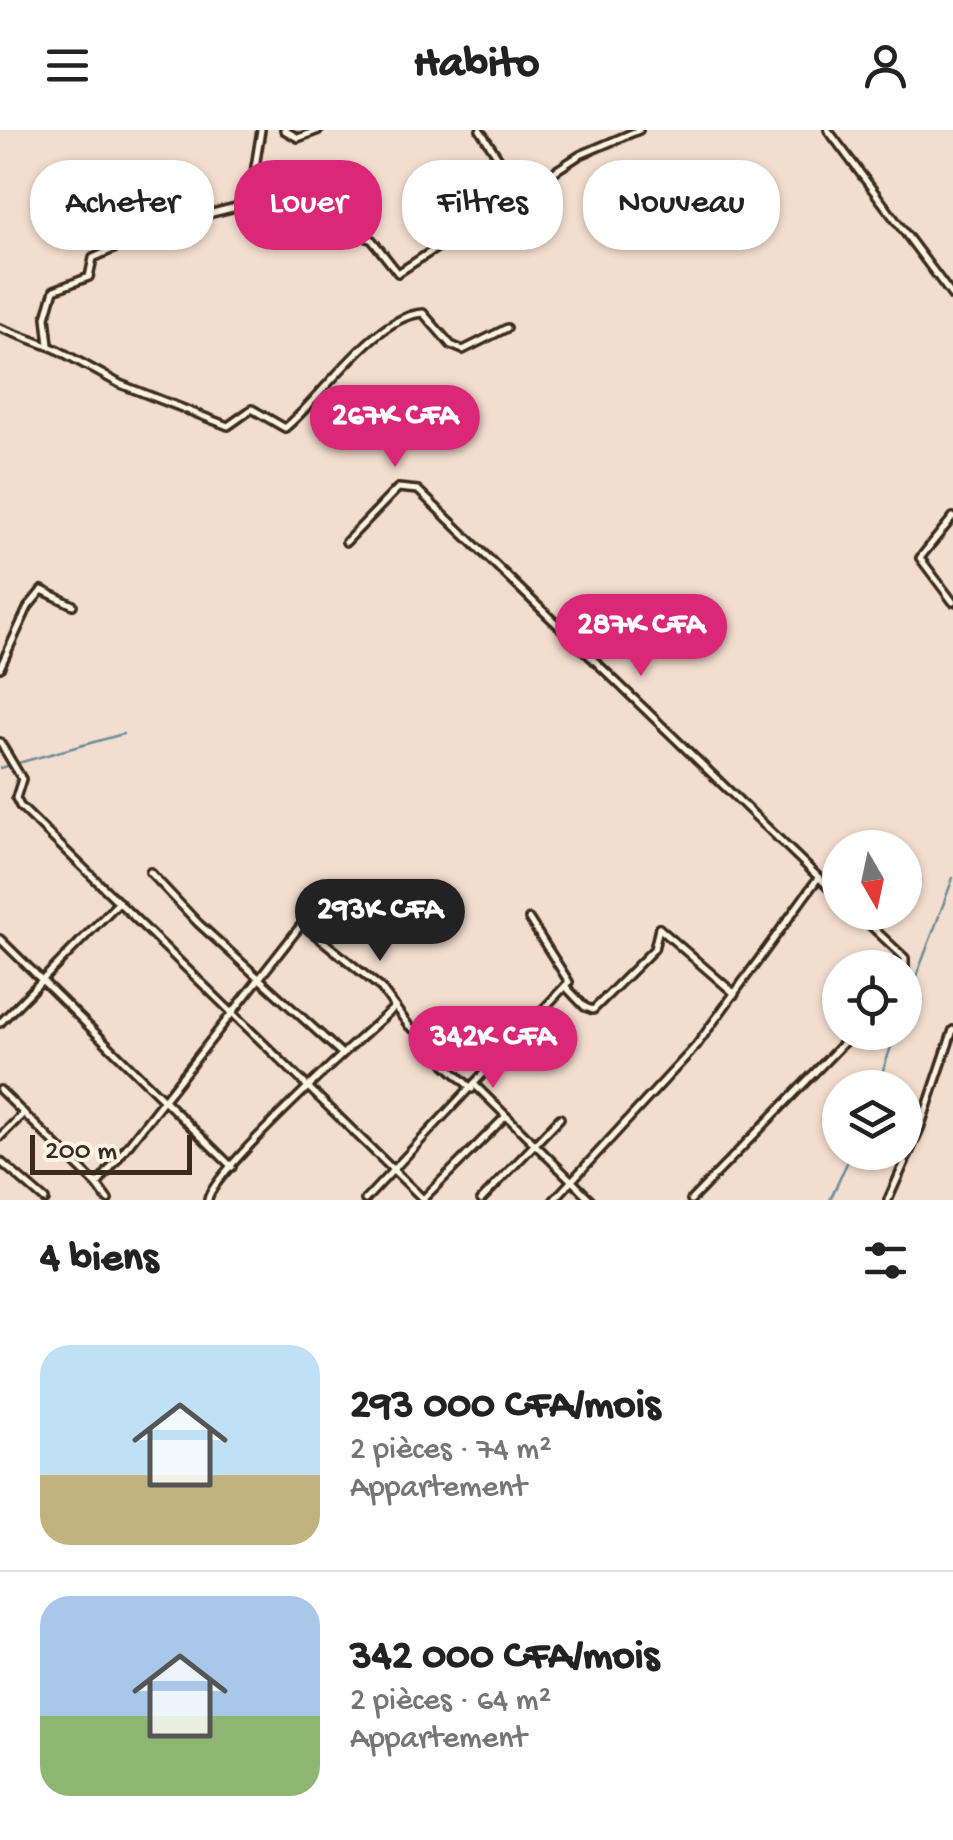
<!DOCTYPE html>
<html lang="fr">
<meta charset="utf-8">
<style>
:root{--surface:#fff;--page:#f6f6f6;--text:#222;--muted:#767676;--line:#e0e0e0;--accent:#db2777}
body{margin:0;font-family:"Gochi Hand",sans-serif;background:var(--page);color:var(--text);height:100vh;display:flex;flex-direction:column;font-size:38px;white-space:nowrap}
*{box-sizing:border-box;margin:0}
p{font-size:32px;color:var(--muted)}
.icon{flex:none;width:55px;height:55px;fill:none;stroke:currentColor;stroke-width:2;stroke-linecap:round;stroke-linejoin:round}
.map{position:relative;height:1070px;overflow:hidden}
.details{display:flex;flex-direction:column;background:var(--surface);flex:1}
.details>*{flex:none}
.banner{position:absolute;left:30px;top:30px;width:895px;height:90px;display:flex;gap:20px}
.needle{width:65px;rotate:171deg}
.tools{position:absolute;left:822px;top:700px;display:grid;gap:20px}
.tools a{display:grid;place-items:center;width:100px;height:100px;border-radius:50%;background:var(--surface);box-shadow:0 2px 8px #0004;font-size:50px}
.scale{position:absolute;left:30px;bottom:25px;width:162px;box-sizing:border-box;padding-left:10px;border:5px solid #3b2a1e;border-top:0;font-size:28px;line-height:35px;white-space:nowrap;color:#3b2a1e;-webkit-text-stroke:8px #fcf5e5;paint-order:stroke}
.price{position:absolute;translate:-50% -85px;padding:0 22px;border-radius:35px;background:var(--accent);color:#fff;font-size:32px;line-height:65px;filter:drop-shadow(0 2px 5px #0008)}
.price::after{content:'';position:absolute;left:50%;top:60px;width:30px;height:22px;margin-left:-15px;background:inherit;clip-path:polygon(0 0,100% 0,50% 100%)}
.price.on{background:#222;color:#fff}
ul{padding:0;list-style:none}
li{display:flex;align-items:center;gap:30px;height:250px;padding:0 40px}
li+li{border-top:2px solid var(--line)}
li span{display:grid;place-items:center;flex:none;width:280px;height:200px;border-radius:30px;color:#555}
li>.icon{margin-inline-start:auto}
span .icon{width:120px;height:120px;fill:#fffc;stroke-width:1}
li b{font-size:42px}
h2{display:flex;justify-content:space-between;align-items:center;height:120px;padding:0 40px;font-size:42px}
.tag{padding:0 35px;border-radius:40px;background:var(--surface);box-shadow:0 2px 8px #0004;font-size:35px;line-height:90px}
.tag.on{background:var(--accent);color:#fff}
header{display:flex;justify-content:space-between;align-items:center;height:130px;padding:0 40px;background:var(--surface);font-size:45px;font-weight:700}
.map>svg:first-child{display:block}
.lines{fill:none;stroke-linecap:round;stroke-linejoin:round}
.stream{stroke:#6c8f9b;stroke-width:2.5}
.minor-casing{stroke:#3b2a1e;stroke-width:12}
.minor{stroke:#fcf5e5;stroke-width:5}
</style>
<header><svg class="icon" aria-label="menu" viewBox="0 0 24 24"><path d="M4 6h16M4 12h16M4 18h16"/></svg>Habito<svg class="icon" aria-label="person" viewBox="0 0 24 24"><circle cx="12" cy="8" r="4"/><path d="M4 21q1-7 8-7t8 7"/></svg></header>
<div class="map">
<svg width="953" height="1070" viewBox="0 0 953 1070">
<rect width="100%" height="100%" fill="#f3ddce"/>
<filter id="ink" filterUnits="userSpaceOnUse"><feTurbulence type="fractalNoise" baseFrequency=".01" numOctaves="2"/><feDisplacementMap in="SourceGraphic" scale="20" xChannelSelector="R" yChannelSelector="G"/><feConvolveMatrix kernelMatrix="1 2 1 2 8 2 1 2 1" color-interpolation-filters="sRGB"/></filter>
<g filter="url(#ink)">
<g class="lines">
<g class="stream">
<path d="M0,638L123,604"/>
<path d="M940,783L953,748"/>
<path d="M905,876L939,786"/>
<path d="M877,958L896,902"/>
<path d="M830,1070L852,1022"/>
</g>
<defs>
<g id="minor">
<path d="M284,0L298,8L319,0"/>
<path d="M480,0L512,49L518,67"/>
<path d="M828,0L953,167"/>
<path d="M249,74L261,0"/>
<path d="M0,198L56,219L120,254L228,296L252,279L285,298C321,269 374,186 423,183L451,215L463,220L507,198"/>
<path d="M49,215L46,187L54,160L89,147L93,128L169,94L279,66L372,110L398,143L580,25L639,0"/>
<path d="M953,387L920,428L953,472"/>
<path d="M346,412L398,358L418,360L840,768"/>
<path d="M0,538L28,477L42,460L73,475"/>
<path d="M0,612L22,649L16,668L20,676L424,1070"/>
<path d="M150,742L198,793L341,923"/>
<path d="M856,782L905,828V844"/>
<path d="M529,789L569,852L565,856L585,877L593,880L654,819L659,798"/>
<path d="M659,798L735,864"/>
<path d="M0,809L232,1037"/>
<path d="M0,893L119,772"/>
<path d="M475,955L591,1070"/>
<path d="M0,960L97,1055"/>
<path d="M0,1007L24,983"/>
<path d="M0,1031L45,1070"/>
<path d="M423,1069L505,987"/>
<path d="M108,1070L97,1055L302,794L381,858L409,896L428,909L445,934L472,959"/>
<path d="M208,1070C210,1044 365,903 395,877"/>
<path d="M365,1070L565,856"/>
<path d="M481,1070L560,988"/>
<path d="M554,1070L696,916L818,748"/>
<path d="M691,1070L854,902"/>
<path d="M888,1070L920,998L953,900"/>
</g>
</defs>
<use href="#minor" class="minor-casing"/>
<use href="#minor" class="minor"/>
</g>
</g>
</svg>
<div class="tools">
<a><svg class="needle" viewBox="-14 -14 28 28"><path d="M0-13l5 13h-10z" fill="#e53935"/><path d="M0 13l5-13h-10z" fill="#767676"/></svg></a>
<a><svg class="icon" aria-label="locate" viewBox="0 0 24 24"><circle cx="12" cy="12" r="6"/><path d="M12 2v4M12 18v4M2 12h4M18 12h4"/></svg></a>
<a><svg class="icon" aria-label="layers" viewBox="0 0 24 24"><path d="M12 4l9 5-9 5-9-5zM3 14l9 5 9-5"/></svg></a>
</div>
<div class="scale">200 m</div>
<b class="price" style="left:395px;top:340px">267K CFA</b>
<b class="price" style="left:641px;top:549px">287K CFA</b>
<b class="price on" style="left:380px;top:834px">293K CFA</b>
<b class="price" style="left:493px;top:961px">342K CFA</b>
<div class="banner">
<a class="tag">Acheter</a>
<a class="tag on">Louer</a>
<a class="tag">Filtres</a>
<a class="tag">Nouveau</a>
</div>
</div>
<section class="details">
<h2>4 biens<svg class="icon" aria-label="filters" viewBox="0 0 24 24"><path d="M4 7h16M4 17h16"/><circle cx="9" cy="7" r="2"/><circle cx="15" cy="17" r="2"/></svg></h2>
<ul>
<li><span style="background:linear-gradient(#bfe0f5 65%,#c2b280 0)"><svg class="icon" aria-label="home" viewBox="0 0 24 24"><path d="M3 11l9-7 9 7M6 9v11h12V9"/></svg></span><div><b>293 000 CFA/mois</b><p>2 pièces · 74 m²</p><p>Appartement</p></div></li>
<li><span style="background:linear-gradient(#a9c7e8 60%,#8fb573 0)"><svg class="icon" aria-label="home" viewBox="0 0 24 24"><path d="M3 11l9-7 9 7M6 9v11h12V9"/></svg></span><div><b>342 000 CFA/mois</b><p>2 pièces · 64 m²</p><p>Appartement</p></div></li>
</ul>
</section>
